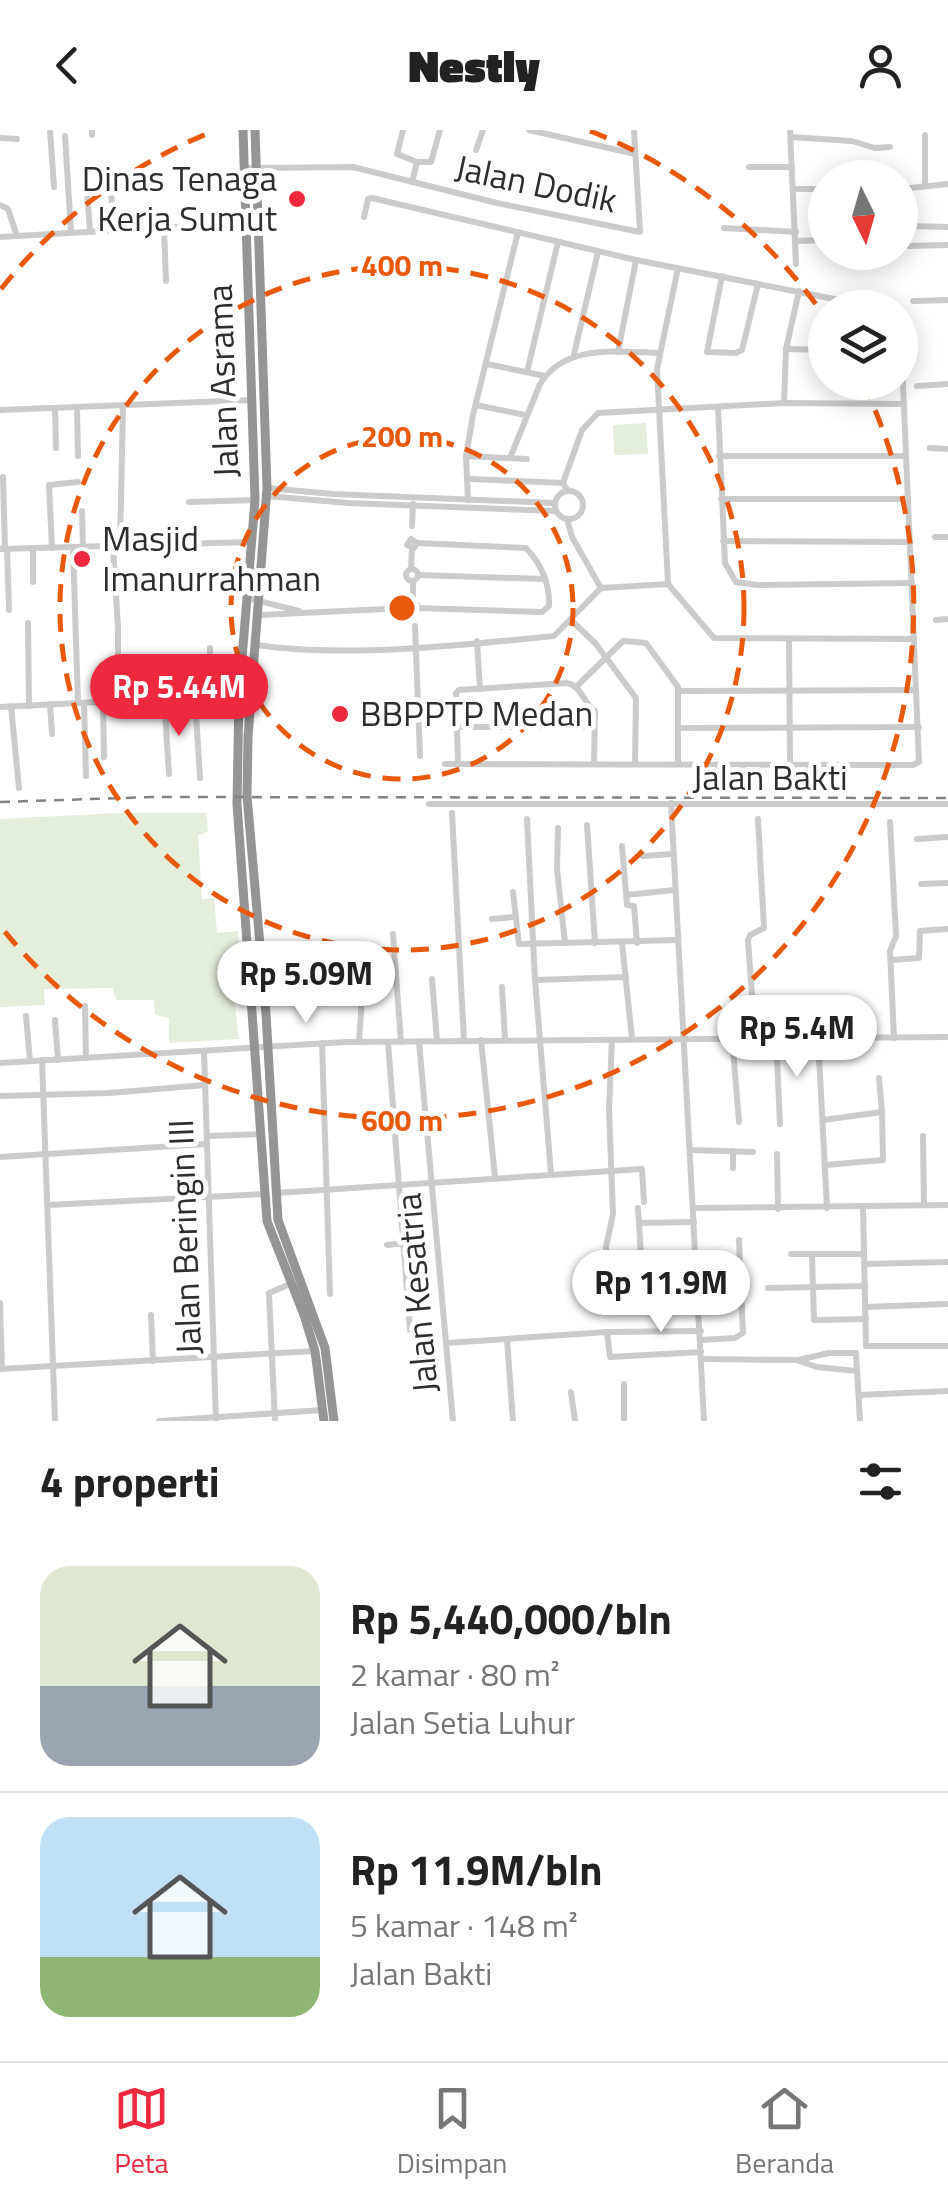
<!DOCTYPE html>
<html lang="id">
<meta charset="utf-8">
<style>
:root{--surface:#fff;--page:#f6f6f6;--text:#222;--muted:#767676;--line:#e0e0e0;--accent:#ee283f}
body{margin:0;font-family:"Titillium Web",sans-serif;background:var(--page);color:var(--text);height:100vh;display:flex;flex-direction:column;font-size:38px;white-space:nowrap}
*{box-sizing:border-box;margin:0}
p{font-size:32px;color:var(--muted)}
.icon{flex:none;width:55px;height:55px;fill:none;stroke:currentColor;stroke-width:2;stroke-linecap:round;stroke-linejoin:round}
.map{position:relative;height:1291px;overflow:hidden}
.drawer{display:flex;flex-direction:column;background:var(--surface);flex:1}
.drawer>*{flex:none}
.needle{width:65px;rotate:175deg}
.buttons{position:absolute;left:808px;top:30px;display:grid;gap:20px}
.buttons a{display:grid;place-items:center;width:110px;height:110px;border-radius:50%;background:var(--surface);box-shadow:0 5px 25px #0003;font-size:50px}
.price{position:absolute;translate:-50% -85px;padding:0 22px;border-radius:35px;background:#fff;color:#222;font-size:32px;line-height:65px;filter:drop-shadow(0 2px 5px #0008)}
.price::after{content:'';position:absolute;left:50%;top:60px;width:30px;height:22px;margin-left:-15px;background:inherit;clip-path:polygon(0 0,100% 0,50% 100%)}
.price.active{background:var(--accent);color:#fff}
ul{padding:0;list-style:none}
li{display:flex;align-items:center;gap:30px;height:250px;padding:0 40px}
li+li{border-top:2px solid var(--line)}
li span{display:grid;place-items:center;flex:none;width:280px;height:200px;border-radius:30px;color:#555}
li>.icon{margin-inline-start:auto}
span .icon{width:120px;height:120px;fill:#fffc;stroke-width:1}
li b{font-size:42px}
h2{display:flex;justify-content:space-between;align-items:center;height:120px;padding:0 40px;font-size:42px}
header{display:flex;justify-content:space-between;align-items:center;height:130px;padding:0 40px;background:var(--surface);font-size:45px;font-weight:800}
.menu{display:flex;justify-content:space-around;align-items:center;height:140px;border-top:2px solid var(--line);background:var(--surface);font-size:28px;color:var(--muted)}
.menu a{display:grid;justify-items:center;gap:5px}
.menu .active{color:var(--accent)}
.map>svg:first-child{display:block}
.green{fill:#e5eddb}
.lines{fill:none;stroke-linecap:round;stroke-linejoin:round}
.minor{stroke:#cbcbcb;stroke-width:6}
.highway{stroke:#959595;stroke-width:9}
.rail{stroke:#838383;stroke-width:2.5;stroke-dasharray:10 8;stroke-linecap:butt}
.ring{fill:none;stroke:#e8590c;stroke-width:5;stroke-dasharray:18 12}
.poi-dot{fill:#ee283f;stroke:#fff;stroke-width:4}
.labels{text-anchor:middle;stroke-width:10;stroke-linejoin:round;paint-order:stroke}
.poi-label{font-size:35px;fill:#2e2e2e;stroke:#fff;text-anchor:start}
.street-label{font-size:35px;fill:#2e2e2e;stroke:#fff}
.centre{fill:#e8590c;stroke:#fff;stroke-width:5}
.ring-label{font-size:30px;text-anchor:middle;font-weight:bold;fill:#e8590c;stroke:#fff;stroke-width:10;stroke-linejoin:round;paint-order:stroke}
</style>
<header><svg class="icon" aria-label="back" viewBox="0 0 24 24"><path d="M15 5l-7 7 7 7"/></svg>Nestly<svg class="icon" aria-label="person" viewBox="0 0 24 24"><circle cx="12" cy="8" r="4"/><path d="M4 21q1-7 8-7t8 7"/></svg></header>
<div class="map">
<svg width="948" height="1291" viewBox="0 0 948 1291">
<rect width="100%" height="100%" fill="#fff"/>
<g class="green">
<path d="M646,293L648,324L614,325L613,295Z"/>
<path d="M119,683H206L208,702L198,705L202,769L214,768L217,803L238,801L242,865L234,866L239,909L169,913V888L155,885L154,870H116L113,858L44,859L45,875L0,877V689Z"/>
</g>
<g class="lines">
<g class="minor">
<path d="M50,0L54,57"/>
<path d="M92,0V5"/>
<path d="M403,0L397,24L417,32"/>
<path d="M529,0L635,24"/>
<path d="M790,0L796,134"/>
<path d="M65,6L71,102"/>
<path d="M791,7L852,11L875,18L890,17"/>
<path d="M0,8L17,9"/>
<path d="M476,20L483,0"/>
<path d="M749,37H792"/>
<path d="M244,38L353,37L497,73L640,102L634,0"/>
<path d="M86,49L90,101"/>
<path d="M110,50L114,100"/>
<path d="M412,52L417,32H431L440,0"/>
<path d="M925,56V5"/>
<path d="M793,59H825"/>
<path d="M900,59L948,54"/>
<path d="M0,75L8,79L17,106L245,93"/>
<path d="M364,87L368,69L372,68L636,130L880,178"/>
<path d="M905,96L948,97"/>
<path d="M164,98L166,151"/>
<path d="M724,98L796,102"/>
<path d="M0,107L17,106"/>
<path d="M797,111L825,110"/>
<path d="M908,116L948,115"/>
<path d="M722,146L707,222L736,223L742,220L758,154"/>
<path d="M913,171L948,170"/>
<path d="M786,219L825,220"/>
<path d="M618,222L636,130"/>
<path d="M574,224L598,122"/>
<path d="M487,234L545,246"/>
<path d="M527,242L558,112"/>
<path d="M917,256L948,254"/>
<path d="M784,273L786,219L799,161"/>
<path d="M476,275L525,285"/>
<path d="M718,277L725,433L736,452L757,455L912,453"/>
<path d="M55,278L56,318"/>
<path d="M77,278L78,326"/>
<path d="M0,280L252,270"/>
<path d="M930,318L948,319"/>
<path d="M466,326L527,329"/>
<path d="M719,326H906"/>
<path d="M510,328L540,254C565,213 619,222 660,223"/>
<path d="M3,347L5,419"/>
<path d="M472,349L563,353"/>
<path d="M267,358L333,364L555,373"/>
<path d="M568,361L563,353L582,300L598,283L784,273L903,274"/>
<circle cx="569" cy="375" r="14"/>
<path d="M267,366L348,373L556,381"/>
<path d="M721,369H908"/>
<path d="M468,370L466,326L473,285L518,102"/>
<path d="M189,372L255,370"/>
<path d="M82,381L83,417"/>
<path d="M567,389L572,407L601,458L668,454L714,508L914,509"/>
<path d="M412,396L413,374"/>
<path d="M935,407H948"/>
<path d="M411,409L417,413L414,418L407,415Z"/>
<path d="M723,411L910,412"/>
<path d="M73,417L78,573"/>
<path d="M113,417L118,498V571"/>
<path d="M120,417L123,275"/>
<path d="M52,418L49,355L78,352"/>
<path d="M0,419L251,412"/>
<path d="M7,419L9,480"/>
<path d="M33,419V452"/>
<path d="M411,439L412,419"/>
<circle cx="412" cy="445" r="6"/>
<path d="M418,445L545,449"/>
<path d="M413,451V471"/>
<path d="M668,454L657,239L678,138"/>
<path d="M247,468L299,481"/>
<circle cx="412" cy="477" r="5.5"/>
<path d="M417,478L542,482L549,476C550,453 542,435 526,418L417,413"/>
<path d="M260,485L406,478"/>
<path d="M936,490L948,489"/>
<path d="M572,491L596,514L636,568L635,634"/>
<path d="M28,493L29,576"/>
<path d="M415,496L420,626"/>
<path d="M789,509L790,633"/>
<path d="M477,511L480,559"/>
<path d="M257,515C343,528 466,515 554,506L601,458"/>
<path d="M210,518L211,566"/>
<path d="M576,557L623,511L646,513L678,557V634"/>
<path d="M679,561L916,560"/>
<path d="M195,567L200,648"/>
<path d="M164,568L169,644"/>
<path d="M103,572L104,627"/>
<path d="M84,573L86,646"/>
<path d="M50,574L52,604"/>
<path d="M11,576L19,658"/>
<path d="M0,577L239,565"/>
<path d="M456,597H593"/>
<path d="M678,598L919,597"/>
<path d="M458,633L456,563L459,560L567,553C582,556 583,573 595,581L594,634"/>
<path d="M445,634L913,635L919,632L900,183"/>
<path d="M671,673L704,1291"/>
<path d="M429,674H948"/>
<path d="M452,683L464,911"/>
<path d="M527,689L535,850L551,1043"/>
<path d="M890,692L896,806L890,821L894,908"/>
<path d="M587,695L595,813"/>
<path d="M558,698L557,739L565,813"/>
<path d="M917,709L948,707"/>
<path d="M622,716L627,775L634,776L637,813"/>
<path d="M643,726L672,724"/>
<path d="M921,754L948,753"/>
<path d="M513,762L519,814L678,810"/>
<path d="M626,765L675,760"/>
<path d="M492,789L514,787"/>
<path d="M393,804L401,912"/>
<path d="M622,813L632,909"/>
<path d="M349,826L362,869L359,911"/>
<path d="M891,830L919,828L920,801L948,799"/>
<path d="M432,849L437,911"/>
<path d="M535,850L626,847"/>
<path d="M502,857L505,909"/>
<path d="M85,876L86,928"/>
<path d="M26,886L30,931"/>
<path d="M55,890L58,930"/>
<path d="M732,907L739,992"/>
<path d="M755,907L748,810L750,805L764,798L758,689"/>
<path d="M818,907L827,1078"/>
<path d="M776,908L780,994"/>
<path d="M481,910L495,1047"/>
<path d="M388,912L410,1200"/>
<path d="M419,912L453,1291"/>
<path d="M322,913L330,1164"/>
<path d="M204,922L216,1291"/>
<path d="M42,930L55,1291"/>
<path d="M0,933L346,912L948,907"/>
<path d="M879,948L882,982"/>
<path d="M0,966L109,963L205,955"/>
<path d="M823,990L882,982L883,1030L826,1035"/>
<path d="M207,1006L260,1004"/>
<path d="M923,1006L924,1075"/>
<path d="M690,1020L753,1022"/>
<path d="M733,1021V1038"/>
<path d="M777,1024L778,1079"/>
<path d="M0,1027L207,1014"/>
<path d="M276,1063L642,1039L644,1072"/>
<path d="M48,1075L264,1064"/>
<path d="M863,1077L866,1216"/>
<path d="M638,1078L639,1093"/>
<path d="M693,1078L948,1075"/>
<path d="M387,1115L405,1113"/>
<path d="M791,1124H864"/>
<path d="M812,1125L814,1190L866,1189"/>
<path d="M865,1134L948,1132"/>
<path d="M768,1158L865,1156"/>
<path d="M607,1159L606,1117L613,1084L609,979L612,910"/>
<path d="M627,1163L643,1160L639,1093L694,1092"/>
<path d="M0,1173L2,1239"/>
<path d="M865,1177L948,1174"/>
<path d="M151,1185L153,1231"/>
<path d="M607,1202L610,1227L701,1222"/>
<path d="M507,1209L513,1291"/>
<path d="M701,1210L735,1208L743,1203L739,1110"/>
<path d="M447,1213L607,1202L701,1201"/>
<path d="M866,1216H948"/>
<path d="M856,1223L860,1291"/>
<path d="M702,1229L798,1230L829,1223H856"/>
<path d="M799,1231L817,1237L857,1241"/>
<path d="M0,1239L315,1221"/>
<path d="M624,1254V1291"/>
<path d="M571,1262L575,1291"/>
<path d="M859,1265L948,1261"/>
<path d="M159,1291L323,1280"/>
<path d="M275,1291L269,1163L290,1154"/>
</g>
<g class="highway">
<path d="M243,0L255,370L239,565L237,674L267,1091L304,1185L315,1221L324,1291"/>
<path d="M255,0L267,358L248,607L247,666L266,884L278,1090L325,1218L334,1291"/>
</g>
<path class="rail" d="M0,672L155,667L948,668"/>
</g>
<g class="ring">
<circle cx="402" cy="478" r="171"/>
<circle cx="402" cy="478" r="342"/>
<path d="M1 159A513 513 0 0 1 214 1M590 1A513 513 0 0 1 825 187M863 253A513 513 0 0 1 1 797"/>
</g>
<g class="poi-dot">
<circle cx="297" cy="69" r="10"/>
<circle cx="82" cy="429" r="10"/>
<circle cx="340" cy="584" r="10"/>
</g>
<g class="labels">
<g class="poi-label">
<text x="277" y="61" text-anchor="end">Dinas Tenaga<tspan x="277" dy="40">Kerja Sumut</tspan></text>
<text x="102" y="421">Masjid<tspan x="102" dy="40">Imanurrahman</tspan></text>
<text x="360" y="596">BBPPTP Medan</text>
</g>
<g class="street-label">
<text transform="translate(536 54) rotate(12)" y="12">Jalan Dodik</text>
<text transform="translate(223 251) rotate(-92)" y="12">Jalan Asrama</text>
<text x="770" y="660">Jalan Bakti</text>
<text transform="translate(185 1107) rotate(-92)" y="12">Jalan Beringin III</text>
<text transform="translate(417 1163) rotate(-95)" y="12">Jalan Kesatria</text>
</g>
</g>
<circle cx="402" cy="478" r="15" class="centre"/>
<g class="ring-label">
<text x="402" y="146">400 m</text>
<text x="402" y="317">200 m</text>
<text x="402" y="1001">600 m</text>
</g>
</svg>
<div class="buttons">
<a><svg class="needle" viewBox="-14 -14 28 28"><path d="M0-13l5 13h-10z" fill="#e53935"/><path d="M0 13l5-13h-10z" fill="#767676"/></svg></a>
<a><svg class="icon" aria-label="layers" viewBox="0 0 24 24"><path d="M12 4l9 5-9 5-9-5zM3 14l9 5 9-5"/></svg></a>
</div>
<b class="price active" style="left:179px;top:609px">Rp 5.44M</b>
<b class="price" style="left:306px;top:896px">Rp 5.09M</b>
<b class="price" style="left:797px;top:950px">Rp 5.4M</b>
<b class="price" style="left:661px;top:1205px">Rp 11.9M</b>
</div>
<section class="drawer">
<h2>4 properti<svg class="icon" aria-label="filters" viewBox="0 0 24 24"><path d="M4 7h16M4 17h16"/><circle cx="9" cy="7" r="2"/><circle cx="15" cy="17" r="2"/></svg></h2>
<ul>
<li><span style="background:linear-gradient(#dfe7d0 60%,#9aa5b1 0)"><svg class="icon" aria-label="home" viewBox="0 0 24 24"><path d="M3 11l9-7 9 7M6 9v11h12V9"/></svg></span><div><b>Rp 5,440,000/bln</b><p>2 kamar · 80 m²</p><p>Jalan Setia Luhur</p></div></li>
<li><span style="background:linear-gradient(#bfe0f5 70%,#8fb573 0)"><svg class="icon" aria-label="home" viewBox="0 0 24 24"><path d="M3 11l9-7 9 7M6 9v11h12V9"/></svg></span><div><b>Rp 11.9M/bln</b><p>5 kamar · 148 m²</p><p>Jalan Bakti</p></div></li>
</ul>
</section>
<nav class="menu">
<a class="active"><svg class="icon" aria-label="map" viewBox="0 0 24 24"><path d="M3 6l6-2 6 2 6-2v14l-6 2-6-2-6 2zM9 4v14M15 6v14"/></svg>Peta</a>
<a><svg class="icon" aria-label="saved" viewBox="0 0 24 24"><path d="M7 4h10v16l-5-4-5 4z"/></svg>Disimpan</a>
<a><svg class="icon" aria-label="home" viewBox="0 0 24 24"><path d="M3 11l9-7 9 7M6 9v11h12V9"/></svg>Beranda</a>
</nav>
